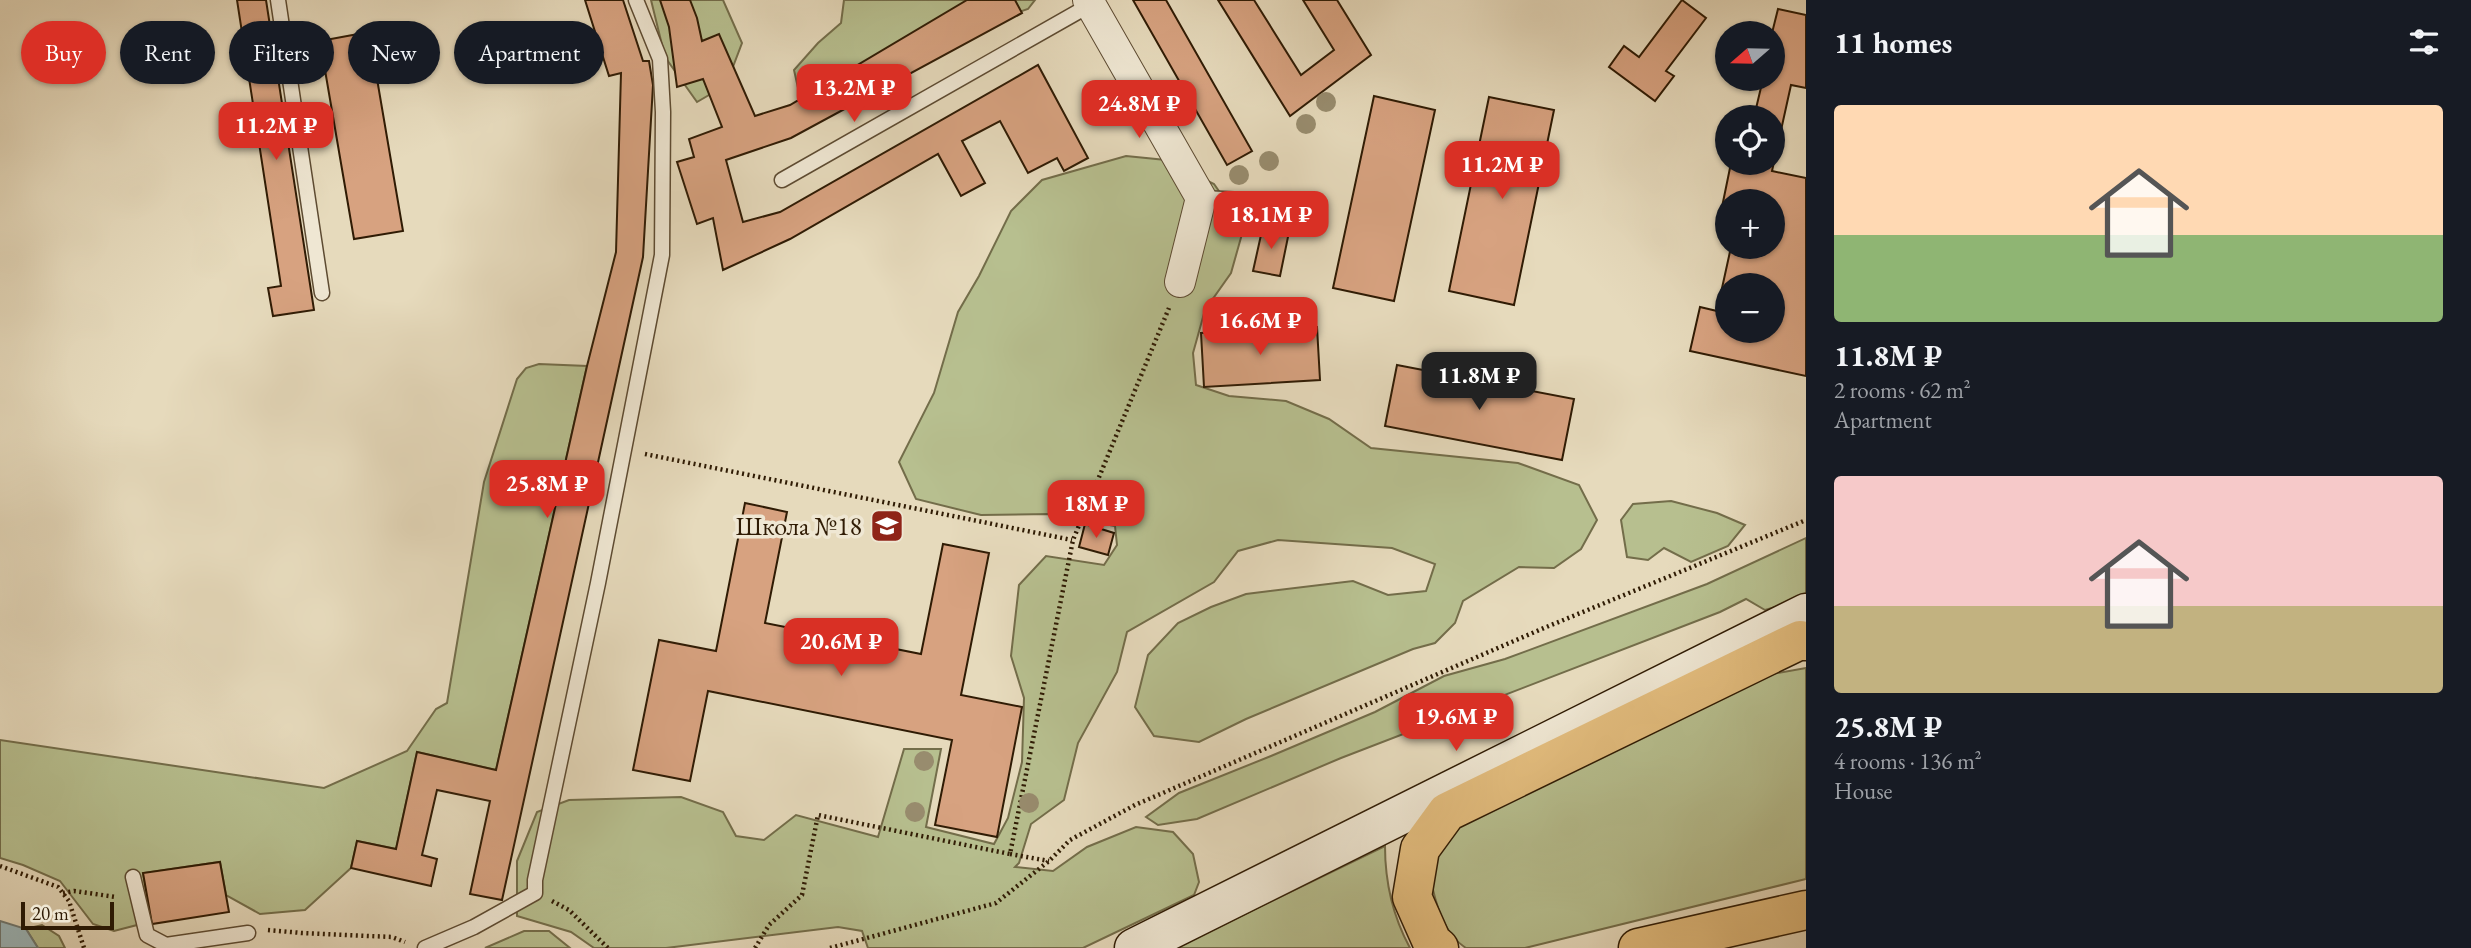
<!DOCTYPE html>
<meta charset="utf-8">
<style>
:root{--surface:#171b24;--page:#242831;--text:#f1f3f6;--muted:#9ea1a6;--accent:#d93025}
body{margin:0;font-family:"EB Garamond",serif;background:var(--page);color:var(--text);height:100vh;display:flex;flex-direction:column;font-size:26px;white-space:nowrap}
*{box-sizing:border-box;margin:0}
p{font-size:23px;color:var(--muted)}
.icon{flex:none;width:38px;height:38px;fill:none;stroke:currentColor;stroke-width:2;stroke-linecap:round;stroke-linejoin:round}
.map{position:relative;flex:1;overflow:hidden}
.sheet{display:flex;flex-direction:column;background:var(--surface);width:665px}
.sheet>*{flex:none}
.top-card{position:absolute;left:21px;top:21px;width:665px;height:63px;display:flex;gap:14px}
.needle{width:46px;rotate:250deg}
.fabs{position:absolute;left:1715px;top:21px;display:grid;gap:14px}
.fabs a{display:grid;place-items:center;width:70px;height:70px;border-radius:50%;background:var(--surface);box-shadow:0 2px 5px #0004;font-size:35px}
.scale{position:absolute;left:21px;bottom:18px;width:93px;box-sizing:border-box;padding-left:7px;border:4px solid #2f1b04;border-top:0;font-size:19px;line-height:24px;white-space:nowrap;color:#2f1b04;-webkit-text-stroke:5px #efe7d3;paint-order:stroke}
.price{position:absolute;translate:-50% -60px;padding:0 16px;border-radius:14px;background:var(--accent);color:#fff;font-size:23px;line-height:46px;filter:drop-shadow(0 2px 4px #0008)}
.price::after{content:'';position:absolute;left:50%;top:42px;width:21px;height:16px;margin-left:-10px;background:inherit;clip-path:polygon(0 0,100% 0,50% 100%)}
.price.current{background:#222;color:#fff}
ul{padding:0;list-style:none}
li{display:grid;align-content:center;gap:14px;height:371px;padding:0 28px}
li span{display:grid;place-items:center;height:217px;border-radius:7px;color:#555}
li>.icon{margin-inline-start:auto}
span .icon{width:126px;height:126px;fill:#fffc;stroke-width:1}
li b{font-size:30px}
h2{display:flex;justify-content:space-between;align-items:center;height:84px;padding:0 28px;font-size:30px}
.pill{padding:0 24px;border-radius:32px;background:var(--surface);box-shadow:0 2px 5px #0004;font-size:24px;line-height:63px}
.pill.current{background:var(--accent);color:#fff}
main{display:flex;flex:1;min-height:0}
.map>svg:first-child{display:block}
.green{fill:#b7bf8f;stroke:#736d4a;stroke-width:2}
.water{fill:#9cb8bc;stroke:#707972;stroke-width:2}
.building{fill:#d7a280;stroke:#2f1b04;stroke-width:2;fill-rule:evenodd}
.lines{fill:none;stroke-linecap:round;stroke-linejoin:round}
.service-casing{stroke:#5d4b32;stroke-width:17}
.minor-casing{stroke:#5d4b32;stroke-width:32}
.secondary-casing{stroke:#2f1b04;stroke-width:41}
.primary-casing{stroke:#2f1b04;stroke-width:41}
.path{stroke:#2f1b04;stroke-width:4.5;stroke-dasharray:2 3.5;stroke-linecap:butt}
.service{stroke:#efe7d3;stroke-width:14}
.minor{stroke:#efe7d3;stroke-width:30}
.secondary{stroke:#efe7d3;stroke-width:38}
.primary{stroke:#e3bd7e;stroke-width:38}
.tree{fill:#988c6e}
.labels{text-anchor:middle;stroke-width:7;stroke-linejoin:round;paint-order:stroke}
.poi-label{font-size:26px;fill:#2f1b04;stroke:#efe7d3;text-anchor:end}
</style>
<main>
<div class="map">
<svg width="1806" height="948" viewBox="0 0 1806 948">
<rect width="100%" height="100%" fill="#e6dabc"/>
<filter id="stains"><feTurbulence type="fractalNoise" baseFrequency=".00286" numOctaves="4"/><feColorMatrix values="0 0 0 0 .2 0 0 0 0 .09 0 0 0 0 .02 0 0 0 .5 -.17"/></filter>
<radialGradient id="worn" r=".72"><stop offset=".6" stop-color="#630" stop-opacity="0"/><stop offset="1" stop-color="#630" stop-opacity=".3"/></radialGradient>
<g class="green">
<path d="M651,0H723L742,43L726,85L697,102L665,57Z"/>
<path d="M844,0H1035L1028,9L970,28L803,110L794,70L818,43L841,23Z"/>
<path d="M1126,156L1166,160L1214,184L1244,227L1231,273L1205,310L1193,353L1196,385L1229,396L1286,401L1329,419L1371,448L1518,463L1579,485L1597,520L1581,549L1554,568L1519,567L1463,601L1455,623L1435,643L1413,649L1246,719L1199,742L1154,736L1135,707L1148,655L1178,623L1211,607L1246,594L1353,581L1388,595L1426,591L1435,564L1392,548L1278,540L1238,551L1214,582L1127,632L1117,672L1078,743L1064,800L1031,824L1019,863L1015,867L1053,871L1087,847L1136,827L1173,832L1193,854L1199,882L1194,895L1083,948H868L862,931L838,927L666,948H594L571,932L517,916V861L537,812L569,800L681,797L723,812L736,836L764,840L796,815L878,837L904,749H941L926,827L994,844L1008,818L1022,762L1024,698L1011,656L1019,585L1046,556L1104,565L1117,545L1115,526L1051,514L981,515L916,499L899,462L934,393L958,312L979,276L1011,211L1042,180Z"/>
<path d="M539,364L587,366L496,770L417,752L396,849L357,841L351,868L305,910L260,914L226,895L220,862L143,873L149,908L137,925L114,931L93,924L60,881L23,865L0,858V740L324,788L407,751L436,709L447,703L484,482L517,379L526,368Z"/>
<path d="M1671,501L1717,513L1745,525L1728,546L1691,562L1664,548L1648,560L1627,557L1621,520L1633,504Z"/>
<path d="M1806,538V597L1803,599L1765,610L1746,599L1720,612L1341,758L1197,819L1158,825L1146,817L1179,793L1271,756L1375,712L1444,676L1505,659L1707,584Z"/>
<path d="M1806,668V879L1525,948H1466C1440,932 1434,895 1428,868L1457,823L1766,675Z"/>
<path d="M1385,846C1385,883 1392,915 1410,948H1175Z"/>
<path d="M42,925L59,936L65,948H38L26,929Z"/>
<path d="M524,931H549L570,948H485Z"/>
</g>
<path class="water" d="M0,921L26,929L38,948H0Z"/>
<g class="building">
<path d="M237,0H266L314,310L273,316L268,288L281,286Z"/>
<path d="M585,0H623L643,61H649L653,85L643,257L502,900L470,894L490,801L437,790L422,855L437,859L431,886L351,868L357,841L396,849L417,752L496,770L587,366L616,252L621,73L609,76Z"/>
<path d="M660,0H690L697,18L702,41L719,34L755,116L790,105L967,0H1015L1022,13L791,138L726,160L743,222L780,212L1038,65L1088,158L1064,171L1057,158L1028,173L1000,121L962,141L985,183L961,196L938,154L790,239L723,270L713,218L697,224L677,162L694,157L689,139L722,127L703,79L677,87L669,27Z"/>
<path d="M1133,0H1166L1252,151L1227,165Z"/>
<path d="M1218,0H1254L1301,75L1334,50L1303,0H1337L1371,55L1290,116Z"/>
<path d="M1682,0L1706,18L1666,71L1674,76L1655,101L1609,67L1624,46L1639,57Z"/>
<path d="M1778,9L1806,15V88L1791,85L1772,171L1806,178V376L1690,351L1700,307L1717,311L1731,247H1773V201H1727V208L1722,207L1731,163H1773V117H1754L1763,79H1773L1772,33ZM1727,285H1773V331H1727Z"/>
<path d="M369,32L403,231L354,239L320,41Z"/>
<path d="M1374,96L1435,110L1394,301L1333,288Z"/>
<path d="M1489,97L1554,110L1514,305L1449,291Z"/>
<path d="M1263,226L1289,232L1280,276L1253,271Z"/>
<path d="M1317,327L1320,380L1204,387L1201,333Z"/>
<path d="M1397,365L1574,399L1562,460L1385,426Z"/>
<path d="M745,503L787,512L765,623L921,654L943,544L989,553L961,695L1022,707L997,837L935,825L952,740L708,691L690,781L633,770L659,640L716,651Z"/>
<path d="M1085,524L1114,533L1108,555L1079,547Z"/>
<path d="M220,862L229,912L152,924L143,873Z"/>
</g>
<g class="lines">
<defs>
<g id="service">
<path d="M278,0L322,293"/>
<path d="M782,180L1090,5"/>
<path d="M1201,198L1245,200"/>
<path d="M133,877L147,935L166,945L248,933"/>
<path d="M425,948L474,927L535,893V880L598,583L662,255L663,112L660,59L636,0"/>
</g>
<path id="minor" d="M1088,0L1201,198L1180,282"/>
<path id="secondary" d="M1134,948L1806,613"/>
<g id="primary">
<path d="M1439,948L1432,942L1412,897L1420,849L1447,812L1800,640L1806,641"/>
<path d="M1638,948L1806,910"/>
</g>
</defs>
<use href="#service" class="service-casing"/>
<use href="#minor" class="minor-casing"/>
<use href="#secondary" class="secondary-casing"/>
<use href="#primary" class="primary-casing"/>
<g class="path">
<path d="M645,454L1072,540"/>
<path d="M1010,854L1049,861"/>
<path d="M0,866L58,887L69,901L84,948"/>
<path d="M63,893L74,891L116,897"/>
<path d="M552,901L569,910L608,948"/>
<path d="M268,930L302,933L392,937L405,942"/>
<path d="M755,948L769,925L802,895L818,815L1010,854L1073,540L1169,308"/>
<path d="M830,948L996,903L1049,861L1070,840L1135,805L1544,628L1806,520"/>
</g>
<use href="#service" class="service"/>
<use href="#minor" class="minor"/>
<use href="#secondary" class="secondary"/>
<use href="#primary" class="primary"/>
</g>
<g class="tree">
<circle cx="1326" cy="102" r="10"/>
<circle cx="1306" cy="124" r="10"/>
<circle cx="1269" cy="161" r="10"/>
<circle cx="1239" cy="175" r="10"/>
<circle cx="924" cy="761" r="10"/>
<circle cx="1029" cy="803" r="10"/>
<circle cx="915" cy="812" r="10"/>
</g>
<defs>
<symbol id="school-square" viewBox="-11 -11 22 22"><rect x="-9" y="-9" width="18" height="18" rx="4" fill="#8f2418" stroke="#efe7d3"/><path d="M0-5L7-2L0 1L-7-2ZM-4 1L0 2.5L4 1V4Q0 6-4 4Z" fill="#fff"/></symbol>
</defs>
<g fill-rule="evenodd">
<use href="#school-square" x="868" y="507" width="38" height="38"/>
</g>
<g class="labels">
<g class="poi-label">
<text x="862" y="535">Школа №18</text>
</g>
</g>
<rect width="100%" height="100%" filter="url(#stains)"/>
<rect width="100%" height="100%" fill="url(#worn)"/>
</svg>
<div class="fabs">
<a><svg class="needle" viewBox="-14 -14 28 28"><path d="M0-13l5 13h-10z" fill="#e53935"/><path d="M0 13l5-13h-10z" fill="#9ea1a6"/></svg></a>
<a><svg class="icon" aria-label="locate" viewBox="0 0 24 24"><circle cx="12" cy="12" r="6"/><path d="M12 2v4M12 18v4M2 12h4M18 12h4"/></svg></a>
<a>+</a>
<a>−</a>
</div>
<div class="scale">20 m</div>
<b class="price" style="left:854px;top:124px">13.2M ₽</b>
<b class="price" style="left:1139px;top:140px">24.8M ₽</b>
<b class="price" style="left:276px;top:162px">11.2M ₽</b>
<b class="price" style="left:1502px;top:201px">11.2M ₽</b>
<b class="price" style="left:1271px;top:251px">18.1M ₽</b>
<b class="price" style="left:1260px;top:357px">16.6M ₽</b>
<b class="price current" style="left:1479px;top:412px">11.8M ₽</b>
<b class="price" style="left:547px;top:520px">25.8M ₽</b>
<b class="price" style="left:1096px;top:540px">18M ₽</b>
<b class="price" style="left:841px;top:678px">20.6M ₽</b>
<b class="price" style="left:1456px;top:753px">19.6M ₽</b>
<div class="top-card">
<a class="pill current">Buy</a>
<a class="pill">Rent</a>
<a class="pill">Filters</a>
<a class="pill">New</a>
<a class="pill">Apartment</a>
</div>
</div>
<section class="sheet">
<h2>11 homes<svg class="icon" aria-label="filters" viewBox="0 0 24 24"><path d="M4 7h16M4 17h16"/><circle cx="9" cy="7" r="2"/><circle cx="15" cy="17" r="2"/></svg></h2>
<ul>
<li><span style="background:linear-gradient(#ffd9b3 60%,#8fb573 0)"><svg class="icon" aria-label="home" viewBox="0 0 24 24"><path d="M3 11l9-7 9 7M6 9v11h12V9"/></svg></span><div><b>11.8M ₽</b><p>2 rooms · 62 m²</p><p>Apartment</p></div></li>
<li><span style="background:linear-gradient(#f6c9c9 60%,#c2b280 0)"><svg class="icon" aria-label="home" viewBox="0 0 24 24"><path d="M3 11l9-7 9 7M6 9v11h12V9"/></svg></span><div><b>25.8M ₽</b><p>4 rooms · 136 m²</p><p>House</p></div></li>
</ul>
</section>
</main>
